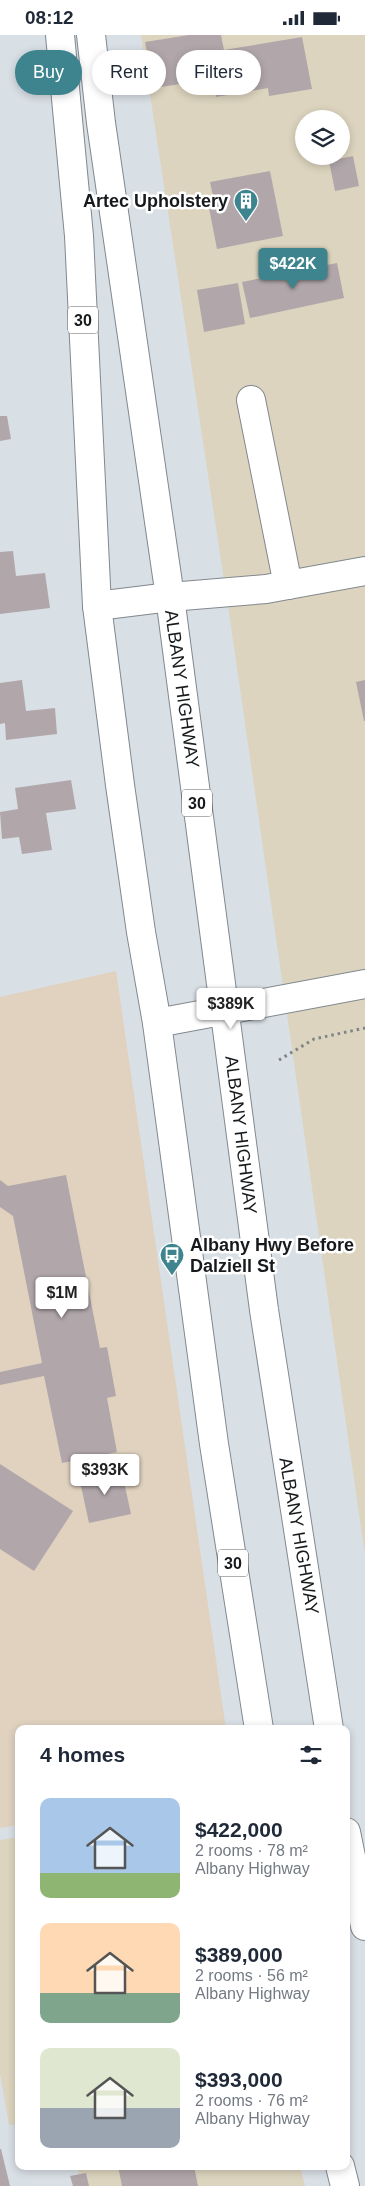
<!DOCTYPE html>
<meta charset="utf-8">
<style>
:root{--surface:#fff;--page:#f6f6f7;--text:#1f2937;--muted:#747a83;--accent:#3e848f}
body{margin:0;font-family:Arial,sans-serif;background:var(--page);color:var(--text);height:100vh;display:flex;flex-direction:column;font-size:19px;white-space:nowrap}
*{box-sizing:border-box;margin:0}
p{font-size:16px;color:var(--muted)}
.icon{flex:none;width:28px;height:28px;fill:none;stroke:currentColor;stroke-width:2;stroke-linecap:round;stroke-linejoin:round}
.map{position:relative;flex:1;overflow:hidden}
.sheet{position:absolute;left:15px;top:1690px;width:335px;height:445px;display:flex;flex-direction:column;background:var(--surface);border-radius:10px;box-shadow:0 2px 8px #0003}
.sheet>*{flex:none}
.guide{position:absolute;left:15px;top:15px;width:335px;height:45px;display:flex;gap:10px}
.fabs{position:absolute;left:295px;top:75px;display:grid;gap:10px}
.fabs a{display:grid;place-items:center;width:55px;height:55px;border-radius:50%;background:var(--surface);box-shadow:0 2px 8px #0003;font-size:25px}
.price{position:absolute;translate:-50% -42px;padding:0 11px;border-radius:5px;background:#fff;color:#222;font-size:16px;line-height:32px;filter:drop-shadow(0 1px 2px #0008)}
.price::after{content:'';position:absolute;left:50%;top:30px;width:15px;height:11px;margin-left:-8px;background:inherit;clip-path:polygon(0 0,100% 0,50% 100%)}
.price.current{background:var(--accent);color:#fff}
ul{padding:0;list-style:none}
li{display:flex;align-items:center;gap:15px;height:125px;padding:0 25px}
li span{display:grid;place-items:center;flex:none;width:140px;height:100px;border-radius:10px;color:#555}
li>.icon{margin-inline-start:auto}
span .icon{width:60px;height:60px;fill:#fffc;stroke-width:1}
li b{font-size:21px}
h2{display:flex;justify-content:space-between;align-items:center;height:60px;padding:0 25px;font-size:21px}
.tag{padding:0 18px;border-radius:22px;background:var(--surface);box-shadow:0 2px 8px #0003;font-size:18px;line-height:45px}
.tag.current{background:var(--accent);color:#fff}
.status{display:flex;justify-content:space-between;align-items:center;height:35px;padding:0 25px;background:var(--surface);direction:ltr}
.status svg{height:14px;fill:currentColor}
.map>svg:first-child{display:block}
.commercial{fill:#dcd4be;fill-rule:evenodd}
.education{fill:#e0d2bf}
.building{fill:#b1a7aa}
.lines{fill:none;stroke-linecap:round;stroke-linejoin:round}
.minor-casing{stroke:#81888e;stroke-width:30}
.highway-casing{stroke:#81888e;stroke-width:30}
.path{stroke:#7e8388;stroke-width:3;stroke-dasharray:2.5 4;stroke-linecap:butt}
.minor{stroke:#fff;stroke-width:28}
.highway{stroke:#fff;stroke-width:28}
.labels{text-anchor:middle;stroke-width:5;stroke-linejoin:round;paint-order:stroke}
.shield{fill:#fff;stroke:#5d5f60;stroke-width:1}
.shield-label{font-size:16px;font-weight:bold;fill:#171a1c}
.poi-label{font-size:18px;font-weight:bold;fill:#171a1c;stroke:#fff;text-anchor:end}
.street-label{font-size:18px;fill:#171a1c;stroke:#fff}
</style>
<div class="status"><b>08:12</b><svg viewBox="0 0 49 12"><path d="M0 12V9h3v3zM5 12V6h3v6zM10 12V3h3v9zM15 12V0h3v12zM26 1h20v11H26zM47 4h2v5h-2z"/></svg></div>
<div class="map">
<svg width="365" height="2151" viewBox="0 0 365 2151">
<rect width="100%" height="100%" fill="#d8dfe5"/>
<g class="commercial">
<path d="M141,0H365V1520L230,584ZM304,84H341V121H304Z"/>
<path d="M19,1802V2089L9,2090L0,2038V1805Z"/>
<path d="M77,2131H300L305,2151H82Z"/>
</g>
<path class="education" d="M116,936L226,1694H19V1790L0,1793V962Z"/>
<g class="building">
<path d="M189,0H221L224,15L302,2L312,54L269,61L268,53L216,62L213,44L154,53L145,7Z"/>
<path d="M353,121L359,151L335,156L329,126Z"/>
<path d="M270,136L283,201L217,214L209,173L215,171L210,147Z"/>
<path d="M337,228L344,263L250,283L242,247Z"/>
<path d="M238,248L245,289L204,297L197,255Z"/>
<path d="M0,381H7L11,404L0,406Z"/>
<path d="M13,516L16,541L45,538L50,573L0,579V517Z"/>
<path d="M22,645L26,676L55,673L57,699L6,705L5,688L0,689V648Z"/>
<path d="M365,645V686H364L356,647Z"/>
<path d="M71,745L76,774L46,778L52,815L22,819L19,802L2,804L0,777L18,774L15,753Z"/>
<path d="M66,1140L100,1313L107,1312L116,1361L107,1363L117,1417L62,1428L44,1341L0,1350V1337L42,1328L13,1181L0,1172V1145L8,1151Z"/>
<path d="M0,1429L73,1476L34,1536L0,1514Z"/>
<path d="M121,1433L131,1479L89,1488L79,1442Z"/>
<path d="M0,2114H1L10,2151H0Z"/>
<path d="M118,2131H194L198,2151H122Z"/>
<path d="M86,2138L89,2151H73L70,2141Z"/>
</g>
<g class="lines">
<defs>
<g id="minor">
<path d="M251,365L288,550"/>
<path d="M170,562L266,554L365,536"/>
<path d="M157,988L365,949"/>
</g>
<g id="highway">
<path d="M60,0L79,201L97,571L120,750L141,897L157,988L214,1409L259,1694"/>
<path d="M91,0L101,88L170,562L264,1275L329,1694"/>
<path d="M97,571L170,562"/>
<path d="M346,1797L365,1891"/>
<path d="M340,2131L345,2151"/>
</g>
</defs>
<use href="#minor" class="minor-casing"/>
<use href="#highway" class="highway-casing"/>
<path class="path" d="M279,1025L314,1004L365,993"/>
<use href="#minor" class="minor"/>
<use href="#highway" class="highway"/>
</g>
<defs>
<symbol id="building-pin" viewBox="-11 -11 22 30"><path d="M0 17L-7.5 6A9.5 9.5 0 1 1 7.5 6Z" fill="#3e848f" stroke="#fff"/><path d="M-4-6H4V6H1V3H-1V6H-4ZM-2.5-4.3h1.7v1.8h-1.7ZM.8-4.3h1.7v1.8H.8ZM-2.5-1h1.7V.8h-1.7ZM.8-1h1.7V.8H.8Z" fill="#fff"/></symbol>
<symbol id="bus-pin" viewBox="-11 -11 22 30"><path d="M0 17L-7.5 6A9.5 9.5 0 1 1 7.5 6Z" fill="#3e848f" stroke="#fff"/><path d="M-5-6H5V4H4V6H2V4H-2V6H-4V4H-5ZM-3.5-4V0h7V-4ZM-3.5 1.2v1.5H-2V1.2ZM2 1.2v1.5H3.5V1.2Z" fill="#fff"/></symbol>
</defs>
<g fill-rule="evenodd">
<use href="#building-pin" x="232" y="152" width="28" height="38"/>
<use href="#bus-pin" x="158" y="1206" width="28" height="38"/>
</g>
<g class="labels">
<g class="shield">
<rect x="68" y="271.5" width="30" height="27" rx="4"/>
<rect x="182" y="754.5" width="30" height="27" rx="4"/>
<rect x="218" y="1514.5" width="30" height="27" rx="4"/>
</g>
<g class="shield-label">
<text x="83" y="291">30</text>
<text x="197" y="774">30</text>
<text x="233" y="1534">30</text>
</g>
<g class="poi-label">
<text x="228" y="172">Artec Upholstery</text>
<text x="190" y="1216" text-anchor="start">Albany Hwy Before<tspan x="190" dy="21">Dalziell St</tspan></text>
</g>
<g class="street-label">
<text transform="translate(182 654) rotate(82)" y="6">ALBANY HIGHWAY</text>
<text transform="translate(241 1100) rotate(83)" y="6">ALBANY HIGHWAY</text>
<text transform="translate(299 1501) rotate(80)" y="6">ALBANY HIGHWAY</text>
</g>
</g>
</svg>
<div class="fabs">
<a><svg class="icon" aria-label="layers" viewBox="0 0 24 24"><path d="M12 4l9 5-9 5-9-5zM3 14l9 5 9-5"/></svg></a>
</div>
<b class="price current" style="left:293px;top:255px">$422K</b>
<b class="price" style="left:231px;top:995px">$389K</b>
<b class="price" style="left:62px;top:1284px">$1M</b>
<b class="price" style="left:105px;top:1461px">$393K</b>
<div class="guide">
<a class="tag current">Buy</a>
<a class="tag">Rent</a>
<a class="tag">Filters</a>
</div>
<section class="sheet">
<h2>4 homes<svg class="icon" aria-label="filters" viewBox="0 0 24 24"><path d="M4 7h16M4 17h16"/><circle cx="9" cy="7" r="2"/><circle cx="15" cy="17" r="2"/></svg></h2>
<ul>
<li><span style="background:linear-gradient(#a9c7e8 75%,#8fb573 0)"><svg class="icon" aria-label="home" viewBox="0 0 24 24"><path d="M3 11l9-7 9 7M6 9v11h12V9"/></svg></span><div><b>$422,000</b><p>2 rooms · 78 m²</p><p>Albany Highway</p></div></li>
<li><span style="background:linear-gradient(#ffd9b3 70%,#7fa58c 0)"><svg class="icon" aria-label="home" viewBox="0 0 24 24"><path d="M3 11l9-7 9 7M6 9v11h12V9"/></svg></span><div><b>$389,000</b><p>2 rooms · 56 m²</p><p>Albany Highway</p></div></li>
<li><span style="background:linear-gradient(#dfe7d0 60%,#9aa5b1 0)"><svg class="icon" aria-label="home" viewBox="0 0 24 24"><path d="M3 11l9-7 9 7M6 9v11h12V9"/></svg></span><div><b>$393,000</b><p>2 rooms · 76 m²</p><p>Albany Highway</p></div></li>
</ul>
</section>
</div>
